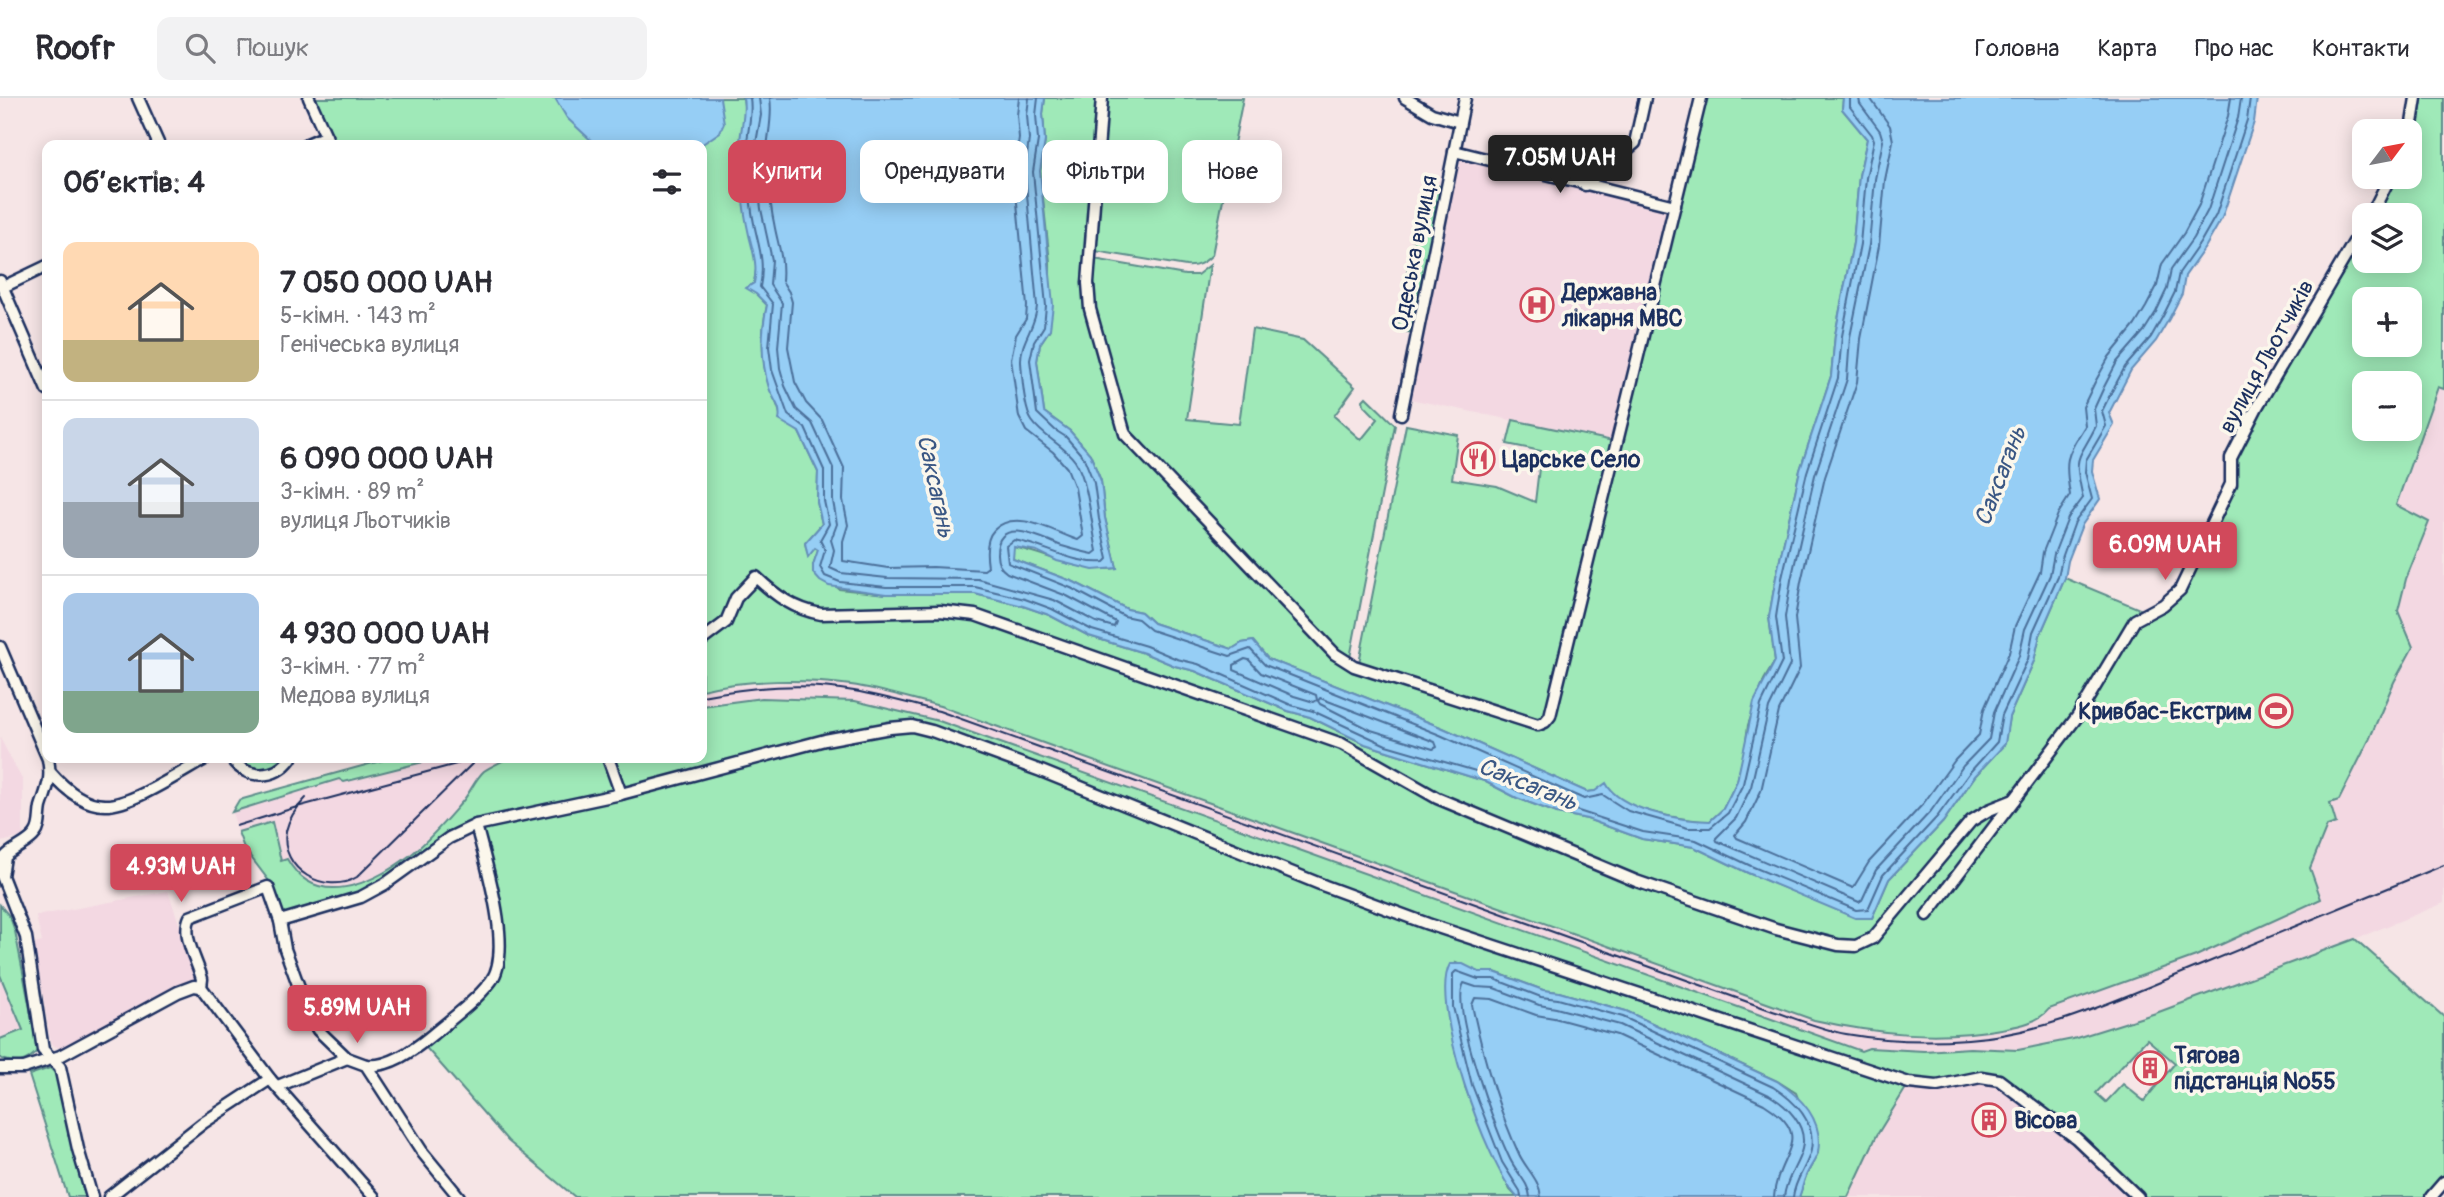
<!DOCTYPE html>
<html lang="uk">
<meta charset="utf-8">
<style>
:root{--surface:#fff;--page:#f2f2f3;--text:#2b2b33;--muted:#7c7c81;--line:#e1e1e2;--accent:#d1495b}
body{margin:0;font-family:Pangolin,sans-serif;background:var(--page);color:var(--text);height:100vh;display:flex;flex-direction:column;font-size:26px;white-space:nowrap}
*{box-sizing:border-box;margin:0}
p{font-size:23px;color:var(--muted)}
.icon{flex:none;width:38px;height:38px;fill:none;stroke:currentColor;stroke-width:2;stroke-linecap:round;stroke-linejoin:round}
.map{position:relative;flex:1;overflow:hidden}
.sheet{position:absolute;left:42px;top:42px;width:665px;height:623px;display:flex;flex-direction:column;background:var(--surface);border-radius:14px;box-shadow:0 4px 18px #0003}
.sheet>*{flex:none}
.guide{position:absolute;left:728px;top:42px;width:665px;height:63px;display:flex;gap:14px}
.needle{width:46px;rotate:58deg}
.buttons{position:absolute;left:2352px;top:21px;display:grid;gap:14px}
.buttons a{display:grid;place-items:center;width:70px;height:70px;border-radius:14px;background:var(--surface);box-shadow:0 4px 18px #0003;font-size:35px}
.price{position:absolute;translate:-50% -60px;padding:0 16px;border-radius:7px;background:var(--accent);color:#fff;font-size:23px;line-height:46px;filter:drop-shadow(0 2px 4px #0008)}
.price::after{content:'';position:absolute;left:50%;top:42px;width:21px;height:16px;margin-left:-10px;background:inherit;clip-path:polygon(0 0,100% 0,50% 100%)}
.price.current{background:#222;color:#fff}
ul{padding:0;list-style:none}
li{display:flex;align-items:center;gap:21px;height:175px;padding:0 21px}
li+li{border-top:2px solid var(--line)}
li span{display:grid;place-items:center;flex:none;width:196px;height:140px;border-radius:14px;color:#555}
li>.icon{margin-inline-start:auto}
span .icon{width:84px;height:84px;fill:#fffc;stroke-width:1}
li b{font-size:30px}
h2{display:flex;justify-content:space-between;align-items:center;height:84px;padding:0 21px;font-size:30px}
.tag{padding:0 24px;border-radius:14px;background:var(--surface);box-shadow:0 4px 18px #0003;font-size:24px;line-height:63px}
.tag.current{background:var(--accent);color:#fff}
header{display:flex;align-items:center;gap:42px;box-sizing:border-box;height:98px;padding:0 35px;background:var(--surface);border-bottom:2px solid var(--line)}
header strong{font-size:33px}
nav{display:flex;gap:38px;margin-inline-start:auto;font-size:24px}
.search{width:490px;height:63px;background:var(--page);display:flex;align-items:center;gap:18px;box-sizing:border-box;padding:0 24px;border-radius:14px;color:var(--muted);font-size:26px}
.map>svg:first-child{display:block}
.built{fill:#f3d8e2}
.green{fill:#9fe9b8;stroke:#5d8c8b;stroke-width:2;fill-rule:evenodd}
.water{fill:#96cef5;stroke:#658eb9;stroke-width:2}
.lines{fill:none;stroke-linecap:round;stroke-linejoin:round}
.shore{stroke:#4c6f9a;stroke-width:2}
.minor-casing{stroke:#1b2f5e;stroke-width:15}
.minor{stroke:#fbf7ec;stroke-width:10}
.tram{stroke:#1b2f5e;stroke-width:2}
.labels{text-anchor:middle;stroke-width:7;stroke-linejoin:round;paint-order:stroke}
.street-label{font-size:23px;fill:#1b2f5e;stroke:#fbf7ec}
.poi-label{font-size:23px;font-weight:bold;fill:#1b2f5e;stroke:#fbf7ec;text-anchor:start}
.water-label{font-size:24px;font-style:italic;fill:#3a5784;stroke:#fbf7ec}
</style>
<header>
<strong>Roofr</strong>
<div class="search"><svg class="icon" aria-label="search" viewBox="0 0 24 24"><circle cx="10" cy="10" r="6"/><path d="M15 15l6 6"/></svg>Пошук</div>
<nav><a>Головна</a><a>Карта</a><a>Про нас</a><a>Контакти</a></nav>
</header>
<div class="map">
<svg width="2444" height="1099" viewBox="0 0 2444 1099">
<rect width="100%" height="100%" fill="#f6e5e6"/>
<filter id="ink" filterUnits="userSpaceOnUse"><feTurbulence type="fractalNoise" baseFrequency=".0143" numOctaves="2"/><feDisplacementMap in="SourceGraphic" scale="14" xChannelSelector="R" yChannelSelector="G"/><feConvolveMatrix kernelMatrix="1 2 1 2 8 2 1 2 1" color-interpolation-filters="sRGB"/></filter>
<g filter="url(#ink)">
<g class="built">
<path d="M1458,62L1669,113L1613,343L1410,301Z"/>
<path d="M2439,288L2444,291V805L2355,841L2156,915L2073,941L2018,952L1970,950L1924,953L1869,950L1861,954L939,623L855,603L763,600L702,608V592L712,590L800,584L853,587L940,608L1814,922L1863,933L1920,938L1971,937L2043,920L2049,911L2196,858L2321,801L2310,770L2327,728L2329,705L2339,701L2394,584L2413,549L2398,513L2406,481L2429,424L2396,407Z"/>
<path d="M0,640L23,683V739L0,744Z"/>
<path d="M439,660H508L484,674L464,702L410,758L362,786L339,790L325,789L311,786L300,779L287,761L281,764L272,725L238,734L232,714L339,681L344,684Z"/>
<path d="M168,793L198,881L172,893L103,932L61,951L51,946L34,846L42,844L36,818Z"/>
<path d="M0,877L23,933L0,941Z"/>
<path d="M1981,979L2018,995L2138,1099H1848L1877,1037L1909,985Z"/>
</g>
<g class="green">
<path d="M309,0H743L745,15L740,70L745,113L757,165L754,185L756,196L767,207C761,234 761,264 770,291C773,300 779,307 780,317L799,334L818,374L817,404L822,426L805,445L808,458L816,449L818,453L813,467L839,491L886,496H975L1023,508L1049,517L1089,538L1144,555L1175,568L1195,573L1288,613L1310,619L1365,646L1484,683L1517,700L1557,715L1587,721L1642,741L1694,749L1748,775L1855,819L1872,820L1889,781L1943,724L1975,678L2004,646L2009,619L2034,563L2040,537L2065,480L2154,517L2168,511L2184,495L2236,389V360L2261,312L2364,137V163H2410V117H2376L2397,79H2410V50L2418,34L2422,0H2444V291L2438,289L2396,407L2429,424L2406,481L2398,513L2413,549L2394,584L2369,642L2339,702L2330,705L2336,725L2327,728L2310,770L2321,801L2196,858L2049,911C2038,925 2018,928 2001,931C1938,942 1877,936 1814,922L940,608C911,601 881,591 851,587C806,581 746,581 702,592V47H335L326,38ZM2364,201H2410V247H2364ZM2364,285H2410V331H2364Z"/>
<path d="M1045,0H1099L1085,185L1122,337L1333,559L1547,628L1646,243L1705,0H1843L1842,11L1867,41L1859,78L1853,145L1835,237L1831,278L1800,372L1776,479L1769,519L1775,563L1764,582L1748,627L1745,651L1737,683L1723,711L1710,723C1689,723 1648,715 1628,706C1611,698 1608,691 1587,694L1443,630L1268,561L1253,543L1242,545L1232,551L1153,525L1141,514L1127,511L1074,484L1013,461V449C1049,456 1080,476 1117,470L1105,420L1101,383L1090,356L1070,333L1044,314L1037,263L1040,246L1050,231V164L1040,73L1045,43L1043,16Z"/>
<path d="M1107,0H1243L1212,157C1204,165 1197,169 1186,168L1095,153Z"/>
<path d="M1423,85L1440,88L1414,235L1397,232Z"/>
<path d="M1094,161L1185,177H1197L1210,167L1187,321L1239,326L1252,231L1303,242L1355,289L1334,318L1361,342L1378,321L1364,307L1363,302L1366,299L1395,327L1350,560L1340,554L1129,335L1093,211Z"/>
<path d="M1513,322L1613,343L1547,617L1537,624L1359,565L1406,327L1458,337L1452,381L1497,388L1535,404L1541,353L1507,346Z"/>
<path d="M762,600L855,603L939,623L1861,953L1869,950L1924,953L1970,950L2018,952L2073,941L2156,915L2355,841L2444,919V1084L2431,1099H2138L2076,1040L1999,982L1949,987L1909,985L1877,1037L1848,1099H1799L1806,1078L1818,1055L1796,995L1777,983L1626,913L1559,894L1543,892L1495,874H1479L1456,865L1465,989L1487,1044L1510,1092L1517,1099H575L508,1043L422,945L492,882L501,844L476,728L385,786L285,821L272,787L244,750L238,734L272,724L281,763L287,761C316,812 372,786 409,758C427,745 447,721 462,704C470,695 475,681 484,673C491,668 501,664 508,660H702V608ZM2147,941L2175,965L2144,1003L2123,986L2106,1004L2096,995Z"/>
<path d="M232,660H290L286,665L255,675Z"/>
<path d="M391,660H439L344,684L339,681L232,714L239,702Z"/>
<path d="M0,807L10,819L15,833L38,952C26,966 16,967 0,960V941L23,932L0,877Z"/>
<path d="M50,970L58,978L89,1099H68L29,977Z"/>
</g>
<g class="water">
<path d="M555,0H720L724,25L720,34L701,47H596L567,20Z"/>
<path d="M743,0H1045L1043,16L1045,43L1040,73L1053,207L1050,231L1040,246L1037,263L1044,314L1070,333L1090,356L1101,383L1105,420L1117,470L1093,472L1057,463L1037,453L1014,449L1013,461L1074,484L1127,511L1141,514L1153,525L1232,551L1242,545L1253,543L1268,561L1443,630L1587,694L1595,693L1606,685C1619,712 1682,723 1710,723L1723,711L1737,683L1754,604L1775,563L1769,519L1776,479L1800,372L1831,278L1835,237L1853,145L1859,78L1867,41L1842,11L1843,0H2257L2254,24L2222,120L2206,148L2185,178L2182,196L2169,221L2156,243L2131,272L2109,315L2114,327L2093,362L2092,373L2100,401L2082,427L2068,463L2065,480L2040,537L2034,563L2009,619L2005,646L1975,678L1943,724L1889,781L1872,820H1855L1748,775L1694,749L1642,741L1587,721L1557,715L1517,700L1484,683L1365,646L1310,619L1288,613L1195,573L1175,568L1144,555L1089,538L1049,517L1023,508L975,496H886L829,488L820,483L813,475V467L818,452L815,450L808,459L805,445L822,426L817,404L818,374L799,334L779,322C782,308 773,302 769,290C761,264 761,234 767,207L756,196L746,190L754,185C758,167 753,154 749,137C743,111 738,70 740,44C741,28 746,16 743,0Z"/>
<path d="M1450,866H1463L1479,874H1494L1543,892L1559,894L1626,913L1777,983C1801,999 1824,1022 1818,1054C1816,1062 1809,1070 1806,1078C1803,1085 1802,1092 1799,1099H1517C1487,1068 1428,904 1450,866Z"/>
</g>
<g class="lines">
<g class="shore">
<path d="M750,0C753,17 747,32 747,49C748,70 749,93 752,114C756,143 766,159 760,189L773,206L769,249L772,272L788,317L805,330L824,372V403L829,426L820,442L825,452L820,469L825,478L840,484L886,489H975L1025,501L1052,511L1092,532L1146,548L1177,561L1198,566L1291,607L1313,613L1386,647L1486,676L1520,694L1643,734L1696,742L1751,768L1856,812L1868,811L1883,777L1937,719L1970,674L1997,644L2002,617L2028,561L2033,534L2058,479L2062,460L2075,424L2092,401L2085,374L2086,362L2106,328L2102,313L2112,293L2125,269L2151,239L2163,218L2175,194L2179,175L2200,145L2216,117L2247,22L2250,0"/>
<path d="M759,0L761,17L756,45V69L761,111L772,162L770,187L782,205L778,249L780,270L785,288L796,311L812,325L833,370V403L837,426L831,442L834,452L830,470L841,475L887,480L978,481L1054,502L1096,524L1114,529L1116,524L1067,498L1007,475C1000,470 997,465 997,456C997,416 1041,440 1062,448C1072,451 1083,454 1093,456L1097,453C1092,429 1088,382 1075,363C1064,347 1043,339 1032,323C1024,312 1022,279 1021,264C1020,243 1036,229 1037,208L1025,74L1029,41L1027,17L1029,0"/>
<path d="M770,0C774,24 764,46 767,70C769,88 770,107 774,125C778,148 784,159 782,183L789,194L792,204L788,249L795,284L806,305L822,322L844,370L843,402L848,427L843,443V463L888,470L933,469L984,472L988,469C986,456 985,441 994,432C1016,409 1055,435 1078,442L1083,438L1075,390L1067,370L1053,354L1026,333L1019,319L1011,261L1016,237L1026,221L1027,208L1014,74L1019,40L1017,17L1019,0"/>
<path d="M1038,0L1036,17L1038,42L1033,74L1046,208L1044,228L1034,244L1030,262L1037,315L1055,332L1066,339L1084,360L1094,385L1099,421L1108,461L1105,464C1073,467 1045,447 1014,442L1006,448L1008,465L1071,490L1124,518L1138,521L1151,532L1230,558L1250,551L1265,567L1440,637L1584,701L1603,697L1628,713L1688,730H1710L1728,715L1743,686L1761,607L1782,564L1776,519L1782,480L1807,374L1838,280L1842,238L1860,146L1866,80L1874,42L1872,37L1850,9V0"/>
<path d="M1859,0L1860,6L1880,33L1883,43L1875,81L1869,147L1850,239L1847,281L1815,377L1791,482L1785,519L1790,567L1769,610L1751,689L1736,720L1716,740L1717,743L1859,804L1862,802L1876,772L1931,713L1963,668L1989,641L1994,614L2019,558L2025,531L2050,477L2054,456L2068,420L2083,400C2073,355 2077,366 2096,328L2094,311L2104,289L2117,264L2144,233L2156,214L2167,191L2171,171L2193,140L2208,112L2238,20L2241,0"/>
<path d="M1870,0L1890,28L1893,43L1885,82L1879,148L1861,241L1857,284L1825,379L1801,484L1795,520L1800,570L1779,613L1761,693L1746,724L1735,737L1737,740L1853,790L1869,764L1923,706L1955,662L1979,637L1984,611L2009,555L2015,528L2040,474L2043,454L2058,416L2070,397C2064,360 2066,359 2085,328L2083,309L2095,284L2109,259L2135,227L2146,209L2157,188L2162,166L2184,135L2199,107L2228,18L2231,0"/>
<path d="M1245,561L1249,562L1261,575L1316,597L1317,602L1314,604L1294,598L1234,572V567Z"/>
<path d="M1320,600L1435,644L1437,649L1433,651L1371,632L1320,606L1318,603Z"/>
<path d="M1521,1099L1520,1093L1502,1064L1472,987L1453,909V876L1456,873L1478,881H1494L1541,899L1558,901L1623,919L1773,989C1795,1003 1816,1024 1811,1052C1808,1068 1795,1080 1793,1099"/>
<path d="M1530,1099C1529,1085 1516,1074 1510,1061C1496,1033 1450,910 1464,885L1476,889L1494,890L1539,907L1556,910L1620,927L1769,997C1787,1008 1808,1027 1802,1051C1798,1068 1786,1079 1784,1099"/>
<path d="M1541,1099C1540,1082 1526,1071 1519,1056C1497,1009 1483,958 1472,907L1475,900L1492,901L1536,917L1554,920L1617,937L1764,1006C1818,1040 1776,1056 1774,1099"/>
</g>
<defs>
<g id="minor">
<path d="M138,0L159,47"/>
<path d="M309,0L330,47"/>
<path d="M1102,0L1088,185L1090,211L1125,336L1335,556L1354,568L1538,627L1545,624L1550,618L1701,0"/>
<path d="M1405,0L1432,16L1460,24"/>
<path d="M2410,38L2416,0"/>
<path d="M305,47L326,38"/>
<path d="M1454,53L1675,108"/>
<path d="M1585,87L1635,45L1645,0"/>
<path d="M2371,117L2390,79"/>
<path d="M0,183L47,292"/>
<path d="M3,189L47,168"/>
<path d="M1401,316L1465,0"/>
<path d="M702,542L726,524L736,500L756,479C776,498 794,511 821,516L940,513L975,517L1342,646L1437,700L1636,783L1776,831L1838,847L1856,848L1873,840L1971,723L1989,712L2014,702"/>
<path d="M0,549L48,661C52,682 47,690 41,709C39,718 41,729 35,736C28,746 13,750 5,759L2,778L26,839L43,952L60,969L78,1051L92,1099"/>
<path d="M231,660C247,682 275,682 291,660"/>
<path d="M608,660L621,696"/>
<path d="M50,674C63,689 83,707 105,707C131,708 183,673 207,660"/>
<path d="M1927,817L2077,619L2135,522L2163,507L2180,492L2231,386V360L2257,309L2364,127"/>
<path d="M280,823L361,799L385,786L449,740L476,727L621,696L825,642L890,630L912,628L932,633L1041,673L1325,788L1428,826L1909,985L1937,988L1981,979L1999,982L2076,1040L2138,1099"/>
<path d="M201,889L202,881C197,862 181,838 190,819L268,789L280,823L285,851L310,919L318,932L347,960L366,967L423,1055L459,1099"/>
<path d="M366,967C389,970 414,952 432,937C451,921 475,904 491,883C514,853 485,763 476,727"/>
<path d="M0,970H24L60,958L178,894L194,888L201,889L270,981L374,1099"/>
<path d="M278,988L347,960"/>
<path d="M109,1099L203,1025L270,981"/>
<path d="M2431,1099L2444,1084"/>
</g>
</defs>
<use href="#minor" class="minor-casing"/>
<use href="#minor" class="minor"/>
<g class="tram">
<path d="M702,598C752,589 803,584 854,593C882,598 911,606 939,613L1770,912C1795,920 1820,931 1846,936C1886,943 1927,944 1968,941C2048,936 2125,898 2199,868C2280,834 2362,801 2444,767"/>
<path d="M306,700C297,709 289,720 286,733C279,772 326,798 357,779L473,665L480,660"/>
<path d="M236,728L297,709L475,661"/>
</g>
</g>
</g>
<defs>
<symbol id="hospital-ring" viewBox="-11 -11 22 22"><circle r="9.5" fill="#fbf7ec" stroke="#d1495b" stroke-width="1.5"/><path d="M-5-5h3v3.5h4V-5h3V5h-3V1.5h-4V5h-3Z" fill="#d1495b"/></symbol>
<symbol id="restaurant-ring" viewBox="-11 -11 22 22"><circle r="9.5" fill="#fbf7ec" stroke="#d1495b" stroke-width="1.5"/><path d="M-5-6h1v4h1v-4h1v4h1v-4h1v5L-1.5 .5V6h-2V.5L-5-1ZM5-6V6H3V1.5H1.5Q1.5-4 5-6Z" fill="#d1495b"/></symbol>
<symbol id="stadium-ring" viewBox="-11 -11 22 22"><circle r="9.5" fill="#fbf7ec" stroke="#d1495b" stroke-width="1.5"/><path d="M0-5a6.5 5 0 1 0 0 10a6.5 5 0 1 0 0-10ZM-3.5-1.8h7v3.6h-7Z" fill="#d1495b"/></symbol>
<symbol id="building-ring" viewBox="-11 -11 22 22"><circle r="9.5" fill="#fbf7ec" stroke="#d1495b" stroke-width="1.5"/><path d="M-4-6H4V6H1V3H-1V6H-4ZM-2.5-4.3h1.7v1.8h-1.7ZM.8-4.3h1.7v1.8H.8ZM-2.5-1h1.7V.8h-1.7ZM.8-1h1.7V.8H.8Z" fill="#d1495b"/></symbol>
</defs>
<g fill-rule="evenodd">
<use href="#hospital-ring" x="1518" y="188" width="38" height="38"/>
<use href="#restaurant-ring" x="1459" y="342" width="38" height="38"/>
<use href="#stadium-ring" x="2257" y="594" width="38" height="38"/>
<use href="#building-ring" x="2131" y="951" width="38" height="38"/>
<use href="#building-ring" x="1970" y="1003" width="38" height="38"/>
</g>
<g class="labels">
<g class="street-label">
<text transform="translate(1414 155) rotate(-79)" y="8">Одеська вулиця</text>
<text transform="translate(2266 258) rotate(-61)" y="8">вулиця Льотчиків</text>
</g>
<g class="poi-label">
<text x="1562" y="202">Державна<tspan x="1562" dy="26">лікарня МВС</tspan></text>
<text x="1502" y="369">Царське Село</text>
<text x="2252" y="621" text-anchor="end">Кривбас-Екстрим</text>
<text x="2174" y="965">Тягова<tspan x="2174" dy="26">підстанція №55</tspan></text>
<text x="2014" y="1030">Вісова</text>
</g>
<g class="water-label">
<text transform="translate(2000 378) rotate(-69)" y="8">Саксагань</text>
<text transform="translate(936 388) rotate(78)" y="8">Саксагань</text>
<text transform="translate(1528 686) rotate(22)" y="8">Саксагань</text>
</g>
</g>
</svg>
<div class="buttons">
<a><svg class="needle" viewBox="-14 -14 28 28"><path d="M0-13l5 13h-10z" fill="#e53935"/><path d="M0 13l5-13h-10z" fill="#7c7c81"/></svg></a>
<a><svg class="icon" aria-label="layers" viewBox="0 0 24 24"><path d="M12 4l9 5-9 5-9-5zM3 14l9 5 9-5"/></svg></a>
<a>+</a>
<a>−</a>
</div>
<b class="price current" style="left:1560px;top:97px">7.05M UAH</b>
<b class="price" style="left:2165px;top:484px">6.09M UAH</b>
<b class="price" style="left:181px;top:806px">4.93M UAH</b>
<b class="price" style="left:357px;top:947px">5.89M UAH</b>
<div class="guide">
<a class="tag current">Купити</a>
<a class="tag">Орендувати</a>
<a class="tag">Фільтри</a>
<a class="tag">Нове</a>
</div>
<section class="sheet">
<h2>Об’єктів: 4<svg class="icon" aria-label="filters" viewBox="0 0 24 24"><path d="M4 7h16M4 17h16"/><circle cx="9" cy="7" r="2"/><circle cx="15" cy="17" r="2"/></svg></h2>
<ul>
<li><span style="background:linear-gradient(#ffd9b3 70%,#c2b280 0)"><svg class="icon" aria-label="home" viewBox="0 0 24 24"><path d="M3 11l9-7 9 7M6 9v11h12V9"/></svg></span><div><b>7 050 000 UAH</b><p>5-кімн. · 143 m²</p><p>Генічеська вулиця</p></div></li>
<li><span style="background:linear-gradient(#c9d6e8 60%,#9aa5b1 0)"><svg class="icon" aria-label="home" viewBox="0 0 24 24"><path d="M3 11l9-7 9 7M6 9v11h12V9"/></svg></span><div><b>6 090 000 UAH</b><p>3-кімн. · 89 m²</p><p>вулиця Льотчиків</p></div></li>
<li><span style="background:linear-gradient(#a9c7e8 70%,#7fa58c 0)"><svg class="icon" aria-label="home" viewBox="0 0 24 24"><path d="M3 11l9-7 9 7M6 9v11h12V9"/></svg></span><div><b>4 930 000 UAH</b><p>3-кімн. · 77 m²</p><p>Медова вулиця</p></div></li>
</ul>
</section>
</div>
